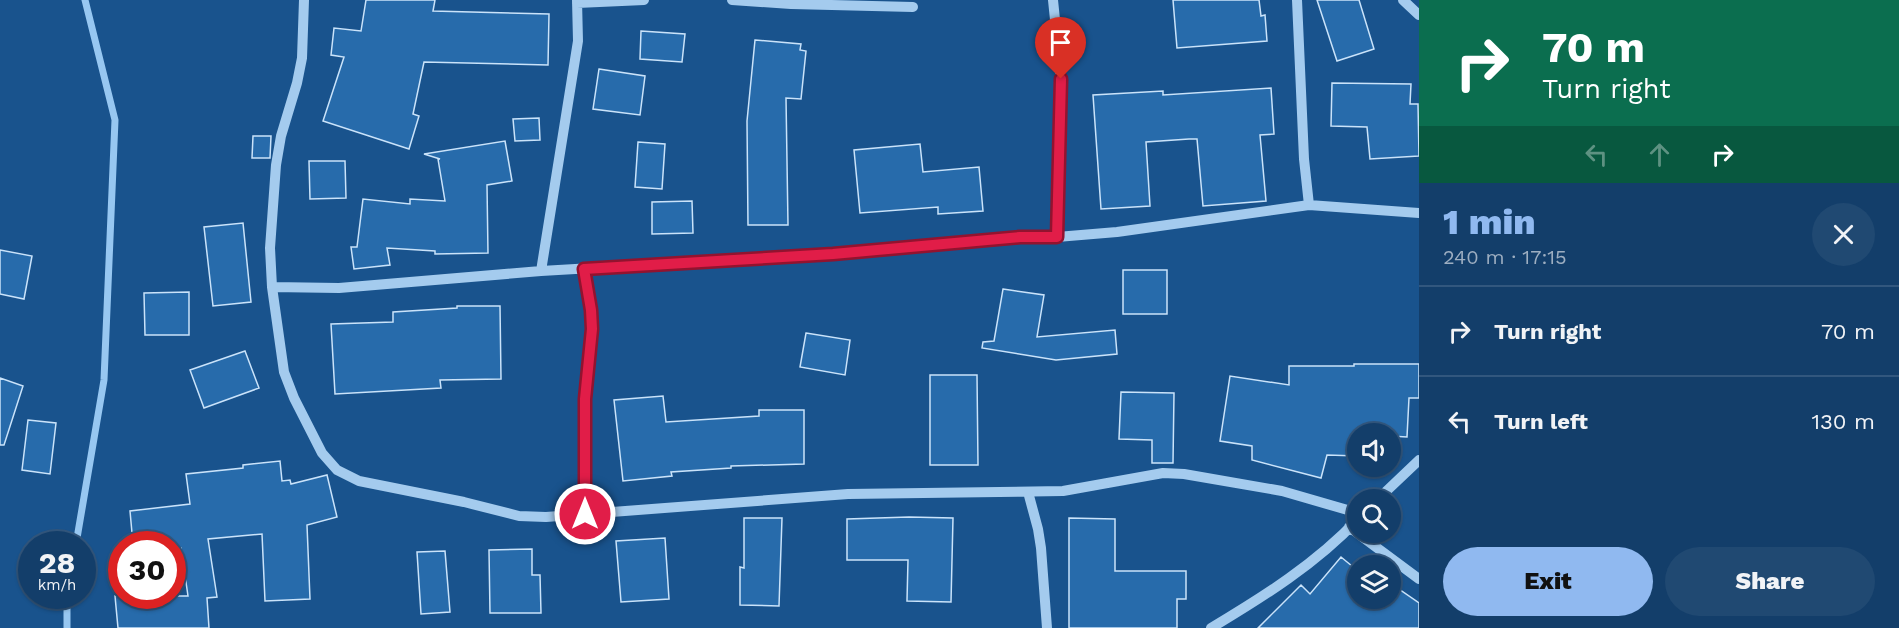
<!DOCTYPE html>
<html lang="en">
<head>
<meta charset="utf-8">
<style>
	:root { --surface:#133e6a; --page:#204972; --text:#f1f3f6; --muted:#9daec1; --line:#32577e; --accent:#90b9f0 }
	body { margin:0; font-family:"Work Sans",sans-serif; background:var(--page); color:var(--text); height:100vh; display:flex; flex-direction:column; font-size:22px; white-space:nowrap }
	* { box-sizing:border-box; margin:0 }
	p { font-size:20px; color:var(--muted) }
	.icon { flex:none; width:33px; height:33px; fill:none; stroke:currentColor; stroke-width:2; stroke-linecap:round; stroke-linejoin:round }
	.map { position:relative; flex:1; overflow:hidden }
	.sheet { display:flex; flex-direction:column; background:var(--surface); width:480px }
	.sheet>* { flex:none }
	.top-card { background:#0b6e4f; color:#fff; overflow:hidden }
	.tools { position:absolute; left:1347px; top:423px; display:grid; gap:12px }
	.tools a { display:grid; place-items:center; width:54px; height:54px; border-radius:50%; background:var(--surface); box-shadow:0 2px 4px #0004,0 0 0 2px var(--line); font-size:30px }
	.speed { position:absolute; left:18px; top:531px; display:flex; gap:12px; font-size:30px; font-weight:700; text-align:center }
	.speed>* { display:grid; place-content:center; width:78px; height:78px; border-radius:50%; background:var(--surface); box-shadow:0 2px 4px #0004,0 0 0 2px var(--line); line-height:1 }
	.speed small { font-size:15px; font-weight:400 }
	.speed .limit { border:9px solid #d22; background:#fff; color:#111 }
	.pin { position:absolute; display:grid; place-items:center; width:51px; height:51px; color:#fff; margin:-62px -26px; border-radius:50% 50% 50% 0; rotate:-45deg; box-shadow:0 0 6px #0007 }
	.pin .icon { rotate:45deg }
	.me { position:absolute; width:66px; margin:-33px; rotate:0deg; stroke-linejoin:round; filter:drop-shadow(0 0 4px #0008) }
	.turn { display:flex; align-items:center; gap:21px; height:126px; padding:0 24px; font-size:27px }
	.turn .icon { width:78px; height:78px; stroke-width:2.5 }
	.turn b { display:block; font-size:42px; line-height:51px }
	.lanes { display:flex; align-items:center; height:57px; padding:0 24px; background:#0003; justify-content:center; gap:30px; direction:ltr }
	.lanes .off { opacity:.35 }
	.round { display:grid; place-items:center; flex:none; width:63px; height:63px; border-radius:32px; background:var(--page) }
	.summary { display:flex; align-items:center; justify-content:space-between; height:102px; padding:0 24px }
	h1 { font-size:36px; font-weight:800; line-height:45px; color:var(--accent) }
	.action { display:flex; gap:12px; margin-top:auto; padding:12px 24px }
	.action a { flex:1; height:69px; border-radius:36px; background:var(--accent); color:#111; font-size:24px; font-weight:800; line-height:69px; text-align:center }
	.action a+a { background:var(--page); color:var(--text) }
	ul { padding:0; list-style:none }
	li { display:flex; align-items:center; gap:18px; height:90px; padding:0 24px; border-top:2px solid var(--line) }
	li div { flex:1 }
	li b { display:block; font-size:22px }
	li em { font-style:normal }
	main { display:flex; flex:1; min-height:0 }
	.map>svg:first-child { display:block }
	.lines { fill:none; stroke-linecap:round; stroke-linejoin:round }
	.stream { stroke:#97c7f1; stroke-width:7 }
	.building { fill:#276bab; stroke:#cae3fa; stroke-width:1.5 }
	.minor { stroke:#a4cbee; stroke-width:10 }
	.route-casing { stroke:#92132f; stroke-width:15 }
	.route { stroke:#e11d48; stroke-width:10 }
</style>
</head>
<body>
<main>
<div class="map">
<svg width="1419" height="628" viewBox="0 0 1419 628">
	<rect width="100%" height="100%" fill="#19538d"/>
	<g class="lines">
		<path class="stream" d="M76,544L104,380L115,120L85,0
			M67,628V596"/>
	</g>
	<path class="building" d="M366,0H435L433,11L549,14L548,65L424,62L413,114L419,116L409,149L323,121L344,57L331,55L334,28L361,31Z
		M1173,0H1259L1261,16L1265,15L1267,41L1177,48Z
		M1317,0H1359L1374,49L1337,61Z
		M641,31L685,34L682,62L640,59Z
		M755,40L801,44L800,50L806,51L801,99L786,98L788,225H748L747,121Z
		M599,69L645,76L640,115L593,109Z
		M1332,83L1411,84L1410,104H1418L1419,156L1370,159L1367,127L1331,126Z
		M1271,88L1274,134L1260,135L1266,201L1203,206L1197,139H1189L1146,142L1150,206L1101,209L1093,95L1163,91V95Z
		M539,118L540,140L515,141L513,119Z
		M253,136H271L270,158H252Z
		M505,141L512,181L487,185L488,253L435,254V251L387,248L390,265L354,269L351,247H357L363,199L410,204V199L445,201L438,159H440L424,154Z
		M638,142L665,144L662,189L635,187Z
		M920,144L923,172L979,167L983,211L938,214V207L860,213L854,150Z
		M309,161H345L346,198L310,199Z
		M692,201L693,233L652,234V202Z
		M243,223L251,302L213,306L204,227Z
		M0,250L32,256L24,299L0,294Z
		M1123,270H1167V314H1123Z
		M1003,289L1044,295L1037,337L1115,330L1117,354L1056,360L982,348L983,342L994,341Z
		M189,292V335H145L144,293Z
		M457,306H500L501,379L440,380L441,388L335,394L331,324L393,322V312L457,308Z
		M806,333L850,340L845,375L800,367Z
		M245,351L259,388L204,408L190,370Z
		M1354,364H1419V398H1409L1407,437L1390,436V434H1358V456L1327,455L1321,478L1252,460V446L1220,441L1230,376L1289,385V366H1354Z
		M930,375H977L978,465H930Z
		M0,378L23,386L4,445H0Z
		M1121,392L1174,393L1173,463H1152V440L1119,439Z
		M663,396L666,422L759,416V410H804V464L731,466V468L671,472L672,476L623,481L614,400Z
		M28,420L56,423L50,474L22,470Z
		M280,461L282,481L290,480L291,484L327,475L337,517L307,525L310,599L265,601L262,534L208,539L217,597L207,598L209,628H118L115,596H188L181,548L172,549V544H133L130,511L190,504L186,474L243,468V465Z
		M909,517L953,518L951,602L907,601L908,560H847V519Z
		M744,518H782L779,606L740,605V567L744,568Z
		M1069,518L1115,519V571H1186V599H1177V628H1069Z
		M665,538L669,599L621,602L616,541Z
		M532,549V575H540L541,613H490L489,550Z
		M445,551L450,612L421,614L417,552Z
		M1341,557L1358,571V598L1390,599V583L1419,603V628H1258L1301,585L1310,594Z"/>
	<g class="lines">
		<path class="minor" d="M304,0L302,58L297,83L281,136L276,165L270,248L272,287L284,372L294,398L322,453L337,470L359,481L464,502L519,516L546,517L848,494L1063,491L1163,473L1184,474L1282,491L1358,513
			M732,0L791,4L913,7
			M1053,0L1061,79L1057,237
			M1297,0L1304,159L1309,205L1419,213
			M1403,0L1419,15
			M577,3L644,0
			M584,269L591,310L592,329L585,399L586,514
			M541,271L578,41L577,0
			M272,287L339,288L541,271L833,254L1020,237H1057L1117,232L1309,205
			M1028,492L1038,529L1041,548L1047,628
			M1377,500L1419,460
			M1349,527L1419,579
			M1211,628C1263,597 1317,563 1358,519"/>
	</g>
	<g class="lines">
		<defs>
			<path id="route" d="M585,514V399L592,329L591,310L584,269L833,254L1020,237H1057L1061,79"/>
		</defs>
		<use href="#route" class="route-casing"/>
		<use href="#route" class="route"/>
	</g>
</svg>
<div class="tools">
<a><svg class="icon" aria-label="sound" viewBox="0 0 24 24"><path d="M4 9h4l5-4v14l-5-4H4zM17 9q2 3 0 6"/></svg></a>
<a><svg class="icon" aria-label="search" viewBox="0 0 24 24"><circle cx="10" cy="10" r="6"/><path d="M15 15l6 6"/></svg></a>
<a><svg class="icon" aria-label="layers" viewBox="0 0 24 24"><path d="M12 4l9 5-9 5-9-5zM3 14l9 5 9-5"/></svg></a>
</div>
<div class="speed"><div>28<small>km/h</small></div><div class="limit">30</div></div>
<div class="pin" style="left:1061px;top:79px;background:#d93025"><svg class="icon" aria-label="arrive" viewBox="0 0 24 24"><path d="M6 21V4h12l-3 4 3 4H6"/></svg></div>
<svg class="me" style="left:585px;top:514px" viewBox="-20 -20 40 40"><circle r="17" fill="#e11d48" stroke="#fff" stroke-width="3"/><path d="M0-11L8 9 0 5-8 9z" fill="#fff"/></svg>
</div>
<section class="sheet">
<div class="top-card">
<div class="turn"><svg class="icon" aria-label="right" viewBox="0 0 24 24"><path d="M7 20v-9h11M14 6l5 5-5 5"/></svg><div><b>70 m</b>Turn right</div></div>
<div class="lanes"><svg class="icon off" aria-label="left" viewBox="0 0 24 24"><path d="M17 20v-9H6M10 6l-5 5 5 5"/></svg><svg class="icon off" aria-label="ahead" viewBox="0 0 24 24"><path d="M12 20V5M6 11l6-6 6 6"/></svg><svg class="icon" aria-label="right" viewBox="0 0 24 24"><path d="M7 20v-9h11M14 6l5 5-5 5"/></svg></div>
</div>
<div class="summary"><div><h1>1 min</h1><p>240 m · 17:15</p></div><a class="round"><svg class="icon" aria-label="close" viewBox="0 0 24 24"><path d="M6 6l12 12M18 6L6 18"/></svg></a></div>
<ul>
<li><svg class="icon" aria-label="right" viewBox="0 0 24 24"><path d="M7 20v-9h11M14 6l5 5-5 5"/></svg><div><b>Turn right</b></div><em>70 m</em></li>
<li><svg class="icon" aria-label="left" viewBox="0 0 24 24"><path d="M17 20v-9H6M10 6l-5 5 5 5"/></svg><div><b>Turn left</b></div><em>130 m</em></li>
</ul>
<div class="action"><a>Exit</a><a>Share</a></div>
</section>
</main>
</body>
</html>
